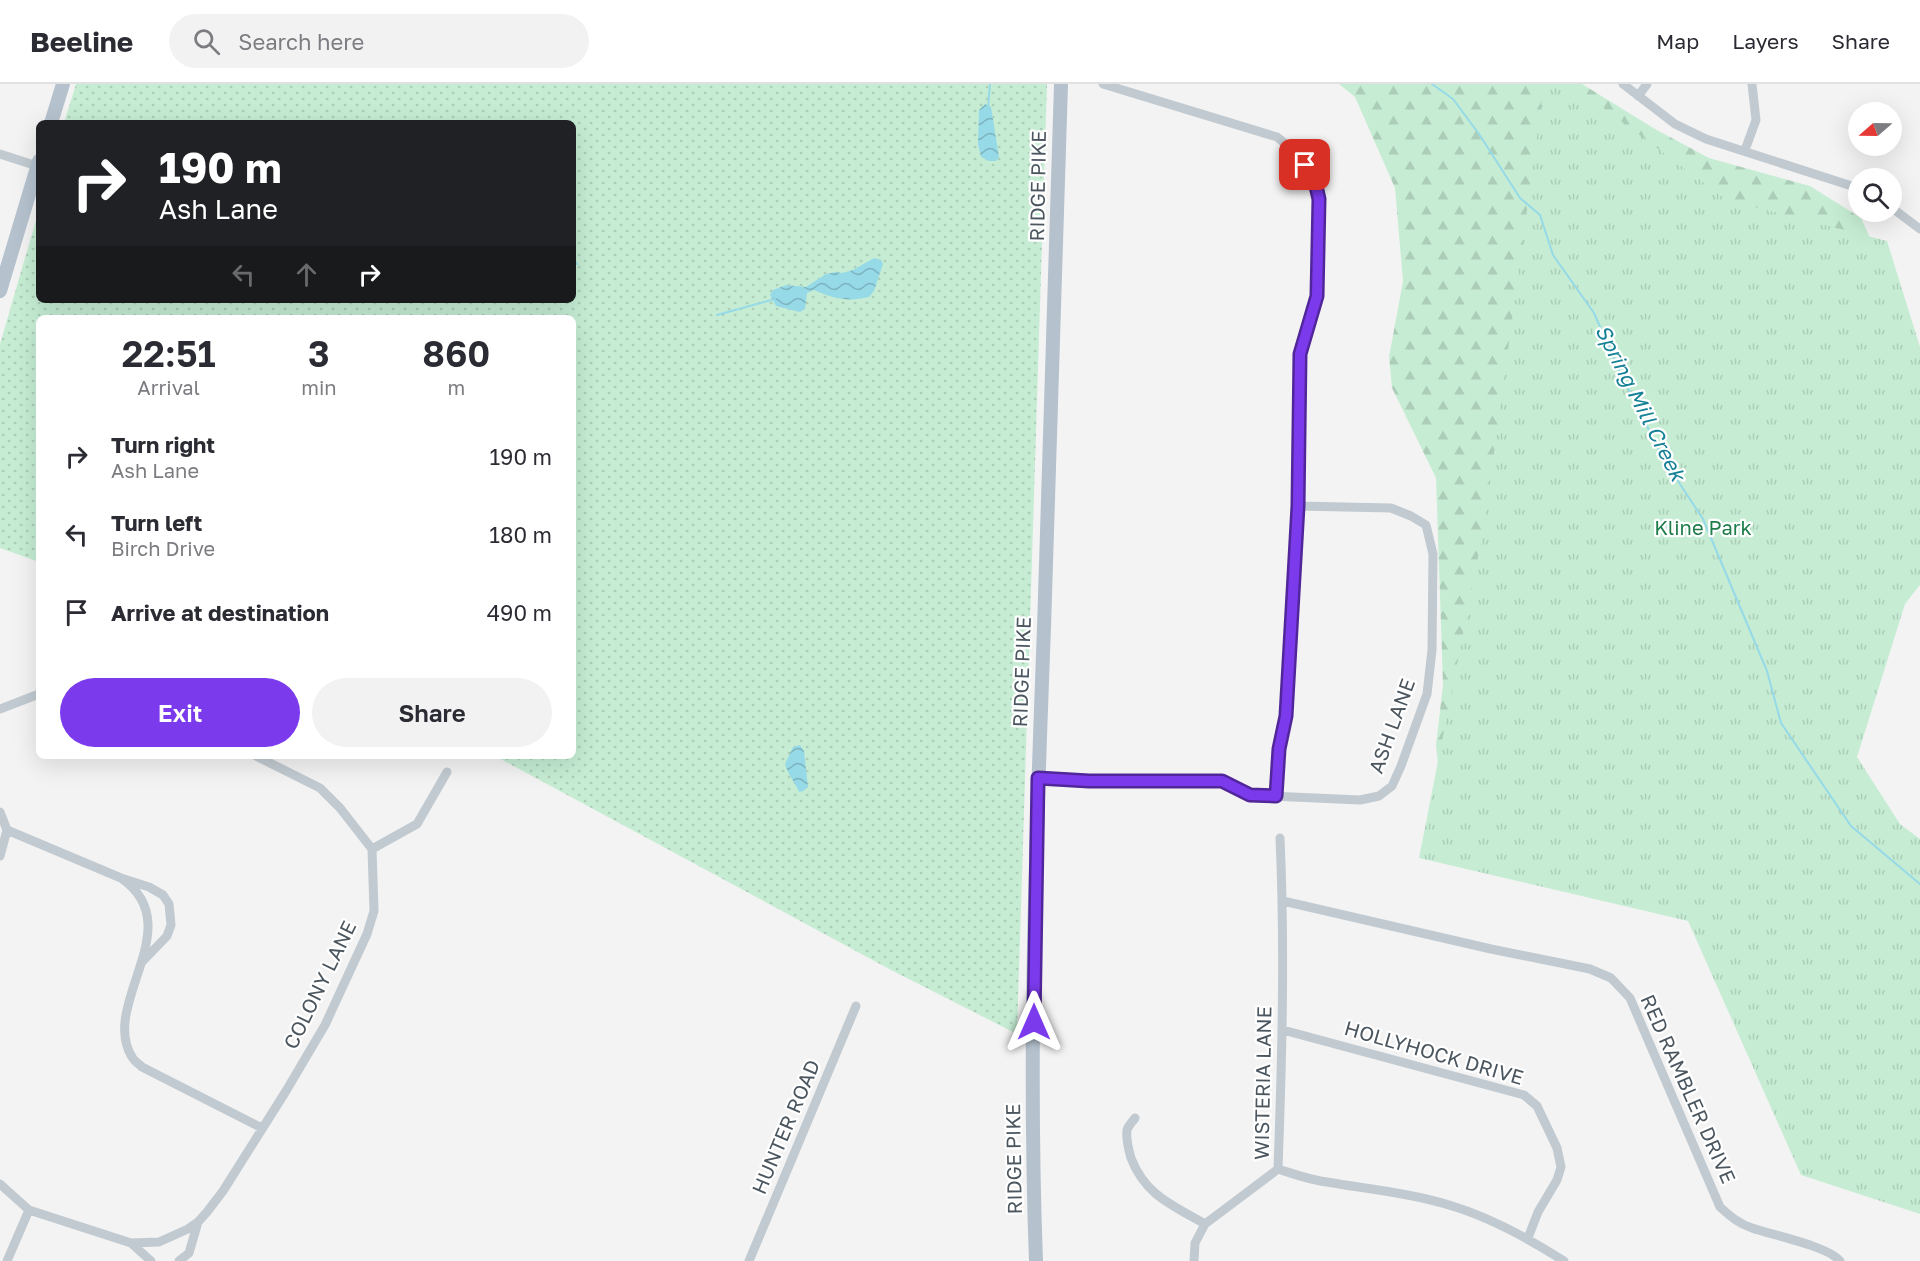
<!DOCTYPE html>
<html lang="en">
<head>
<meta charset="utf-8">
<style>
	:root { --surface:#fff; --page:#f2f2f3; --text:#2b2b33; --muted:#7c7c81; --line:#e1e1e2; --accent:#7c3aed }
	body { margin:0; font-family:"Golos Text",sans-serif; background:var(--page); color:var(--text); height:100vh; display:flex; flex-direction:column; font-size:22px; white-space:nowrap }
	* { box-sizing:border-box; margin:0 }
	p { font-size:20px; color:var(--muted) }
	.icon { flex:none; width:33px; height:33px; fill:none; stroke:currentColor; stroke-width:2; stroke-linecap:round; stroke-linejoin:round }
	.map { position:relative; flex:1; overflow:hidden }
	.panel { position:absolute; left:36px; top:231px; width:540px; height:444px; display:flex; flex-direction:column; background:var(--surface); border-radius:9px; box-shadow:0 6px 24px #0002 }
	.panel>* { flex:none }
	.hud { position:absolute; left:36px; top:36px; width:540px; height:183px; border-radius:9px; box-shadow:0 6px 24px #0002; background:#202124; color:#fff; overflow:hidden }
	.needle { width:39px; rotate:250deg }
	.controls { position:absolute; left:1848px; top:18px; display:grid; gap:12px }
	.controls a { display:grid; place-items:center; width:54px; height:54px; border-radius:50%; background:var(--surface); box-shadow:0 6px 24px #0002; font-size:30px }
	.pin { position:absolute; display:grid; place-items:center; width:51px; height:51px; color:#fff; margin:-26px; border-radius:12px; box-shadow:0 3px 9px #0006 }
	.me { position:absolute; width:66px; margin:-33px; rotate:0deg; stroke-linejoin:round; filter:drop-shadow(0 0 4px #0008) }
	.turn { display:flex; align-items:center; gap:21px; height:126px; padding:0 24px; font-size:27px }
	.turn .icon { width:78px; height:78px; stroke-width:2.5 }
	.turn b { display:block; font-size:42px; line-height:51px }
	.lanes { display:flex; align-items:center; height:57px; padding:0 24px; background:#0003; justify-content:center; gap:30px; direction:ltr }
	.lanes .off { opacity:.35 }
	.eta { display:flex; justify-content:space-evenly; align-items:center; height:102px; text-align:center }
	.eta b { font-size:36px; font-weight:600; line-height:42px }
	.button { display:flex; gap:12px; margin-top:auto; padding:12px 24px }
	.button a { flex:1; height:69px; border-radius:36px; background:var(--accent); color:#fff; font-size:24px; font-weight:600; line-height:69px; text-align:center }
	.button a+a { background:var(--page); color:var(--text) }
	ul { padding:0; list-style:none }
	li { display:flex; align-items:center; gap:18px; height:78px; padding:0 24px }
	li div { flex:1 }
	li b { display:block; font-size:22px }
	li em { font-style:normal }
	header { display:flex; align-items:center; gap:36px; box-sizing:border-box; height:84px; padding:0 30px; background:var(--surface); border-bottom:2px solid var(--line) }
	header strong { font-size:28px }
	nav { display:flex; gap:33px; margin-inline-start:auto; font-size:21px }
	.search { width:420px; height:54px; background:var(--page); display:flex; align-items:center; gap:15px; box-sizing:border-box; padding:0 21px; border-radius:33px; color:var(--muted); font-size:22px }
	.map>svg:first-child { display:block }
	.grass { fill:url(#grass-dots) }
	.forest { fill:url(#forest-firs) }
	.park { fill:url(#park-tufts) }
	.water { fill:url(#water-waves) }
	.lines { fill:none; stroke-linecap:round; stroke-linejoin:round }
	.stream { stroke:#96d9e7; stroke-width:2 }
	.minor { stroke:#c1cad0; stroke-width:9 }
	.primary { stroke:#b5c2ce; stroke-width:14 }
	.route-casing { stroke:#51269a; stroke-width:15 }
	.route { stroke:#7c3aed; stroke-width:10 }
	.labels { text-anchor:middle; stroke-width:4.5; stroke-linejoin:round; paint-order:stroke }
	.street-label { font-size:20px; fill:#4b565f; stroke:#fff }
	.park-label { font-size:20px; fill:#1f7d4b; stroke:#fff }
	.water-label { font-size:21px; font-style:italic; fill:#168197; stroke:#fff }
</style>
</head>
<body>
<header>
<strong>Beeline</strong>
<div class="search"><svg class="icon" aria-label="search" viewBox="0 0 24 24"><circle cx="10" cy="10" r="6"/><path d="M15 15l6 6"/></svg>Search here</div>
<nav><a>Map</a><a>Layers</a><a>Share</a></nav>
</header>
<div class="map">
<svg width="1920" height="1177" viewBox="0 0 1920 1177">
	<defs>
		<pattern id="grass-dots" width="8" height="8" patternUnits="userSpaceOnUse" patternTransform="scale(1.5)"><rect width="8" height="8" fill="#c6edd4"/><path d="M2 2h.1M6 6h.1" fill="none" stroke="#accdb8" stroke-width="1.8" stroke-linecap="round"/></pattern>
		<pattern id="forest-firs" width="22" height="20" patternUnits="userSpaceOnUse" patternTransform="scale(1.5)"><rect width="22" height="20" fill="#c6edd4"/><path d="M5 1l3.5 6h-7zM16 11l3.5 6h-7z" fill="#accdb8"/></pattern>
		<pattern id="park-tufts" width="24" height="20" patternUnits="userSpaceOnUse" patternTransform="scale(1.5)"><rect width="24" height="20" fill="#c6edd4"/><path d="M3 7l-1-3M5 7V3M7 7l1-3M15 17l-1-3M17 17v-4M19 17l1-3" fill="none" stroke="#accdb8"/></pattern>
		<pattern id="water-waves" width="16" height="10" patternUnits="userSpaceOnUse" patternTransform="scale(1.5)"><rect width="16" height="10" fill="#96d9e7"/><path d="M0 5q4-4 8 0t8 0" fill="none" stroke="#7cb3be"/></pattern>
	</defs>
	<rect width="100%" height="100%" fill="#f4f3f3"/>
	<path class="grass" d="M76,0H1047L1017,950L891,886L495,672H573V234H39V478L0,464V260L39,126V216H573V39H64Z"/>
	<path class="forest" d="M1339,0H1582L1655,45L1709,74L1810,102L1861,134L1888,193L1694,830L1441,709L1436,661L1443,601L1436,394L1392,304L1389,273L1403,197L1395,104L1355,13Z"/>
	<path class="park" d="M1544,0H1571L1727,116L1887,157L1920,263V501L1905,520L1857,673L1900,740L1920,755V1130L1801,1091L1688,837L1419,774L1484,443Z"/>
	<path class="water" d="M985,20L991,23L999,73L996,77H989L981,73L978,60L979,26Z
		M874,174L881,176L883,180L874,207L869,213C847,218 835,215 814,206L807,209L805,225L800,228L776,222L770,211L773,206L786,201L806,203L826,190L836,188L842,189L853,186Z
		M800,661L804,667L808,703L803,707L799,708C795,698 788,691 785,680L793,663Z"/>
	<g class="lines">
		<path class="stream" d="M1432,0L1453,15L1479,50L1520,114L1540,131L1553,171L1594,229L1621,290L1664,376L1703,435L1767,587L1781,639L1851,742L1920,800
			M988,24L990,0
			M573,175L577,180
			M717,231L775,215"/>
		<path class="minor" d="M1103,0L1277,53L1292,65L1305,81L1315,98L1319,115L1317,212L1300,270L1298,422L1286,632L1279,665L1276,712
			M1623,0L1675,40L1706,55L1858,104
			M1638,12L1647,0
			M1745,66L1756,36L1752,0
			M0,70L37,82
			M1892,124L1920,145
			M0,625L39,610
			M1038,694L1089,697H1222L1250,711L1360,716L1379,712L1392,702L1401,682L1427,610L1432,566L1433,470L1426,441L1411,432L1391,424L1298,422
			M0,728L7,746L121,794L149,803L163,811L169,820L171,841L167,852L142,878
			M372,765L417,740L447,688
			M0,772L7,746
			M121,794C191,842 99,920 132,973C134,977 139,980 142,983L262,1044
			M1283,817L1491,865L1590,885L1611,894L1630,914L1720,1123C1730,1132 1739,1140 1752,1144C1772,1151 1828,1162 1840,1177
			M1283,946L1524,1011L1537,1022L1557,1064L1561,1083L1557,1096L1538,1128L1528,1154
			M1135,1034C1133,1037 1128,1042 1127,1046C1126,1053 1129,1067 1131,1074C1145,1111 1172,1121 1205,1140
			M1278,1085C1282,975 1285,865 1280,754
			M1278,1085C1294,1090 1310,1096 1327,1098C1367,1105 1410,1109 1449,1121C1490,1133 1528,1154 1564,1177
			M0,1100L29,1126L131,1159L159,1158L188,1145L198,1138L207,1128L223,1107L286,1007L325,941L367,850L374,827L372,765L340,724L320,704L256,672
			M131,1159L151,1177
			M7,1177L29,1126
			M179,1177L189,1169L198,1138
			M749,1177L856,922
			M1194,1177L1195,1159L1205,1140L1278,1085"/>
		<path class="primary" d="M51,39L63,0
			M0,207L39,77
			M1036,1177C1028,966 1036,755 1044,544C1050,363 1055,181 1061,0"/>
	</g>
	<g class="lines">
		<defs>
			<path id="route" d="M1034,938L1038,694L1089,697H1222L1250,711L1276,712L1279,665L1286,632L1298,422L1300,270L1317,212L1319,115L1315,98L1305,81"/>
		</defs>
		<use href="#route" class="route-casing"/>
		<use href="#route" class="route"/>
	</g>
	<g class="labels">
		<g class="street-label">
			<text transform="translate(1038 102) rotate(-89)" y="7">RIDGE PIKE</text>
			<text transform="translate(1022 588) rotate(-88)" y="7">RIDGE PIKE</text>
			<text transform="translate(1392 642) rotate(-70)" y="7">ASH LANE</text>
			<text transform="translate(320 901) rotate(-64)" y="7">COLONY LANE</text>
			<text transform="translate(1434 969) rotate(16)" y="7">HOLLYHOCK DRIVE</text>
			<text transform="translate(1263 999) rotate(-89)" y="7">WISTERIA LANE</text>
			<text transform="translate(1688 1005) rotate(66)" y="7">RED RAMBLER DRIVE</text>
			<text transform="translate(786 1043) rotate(-67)" y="7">HUNTER ROAD</text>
			<text transform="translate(1014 1075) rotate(-91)" y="7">RIDGE PIKE</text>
		</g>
		<g class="park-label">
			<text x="1703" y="451">Kline Park</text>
		</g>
		<g class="water-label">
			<text transform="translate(1640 319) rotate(63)" y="7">Spring Mill Creek</text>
		</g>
	</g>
</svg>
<div class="controls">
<a><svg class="needle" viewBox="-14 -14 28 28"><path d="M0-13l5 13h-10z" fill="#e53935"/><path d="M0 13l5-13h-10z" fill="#7c7c81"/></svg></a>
<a><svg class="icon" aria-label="search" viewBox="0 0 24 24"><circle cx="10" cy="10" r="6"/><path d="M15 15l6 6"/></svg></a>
</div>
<div class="pin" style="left:1305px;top:81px;background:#d93025"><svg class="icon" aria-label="arrive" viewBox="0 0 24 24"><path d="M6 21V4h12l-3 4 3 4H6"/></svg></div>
<svg class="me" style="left:1034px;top:938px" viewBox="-20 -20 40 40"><path d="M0-17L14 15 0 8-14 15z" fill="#7c3aed" stroke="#fff" stroke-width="4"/></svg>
<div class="hud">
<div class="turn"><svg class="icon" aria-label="right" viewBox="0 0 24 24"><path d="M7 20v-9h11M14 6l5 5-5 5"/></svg><div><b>190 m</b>Ash Lane</div></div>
<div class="lanes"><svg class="icon off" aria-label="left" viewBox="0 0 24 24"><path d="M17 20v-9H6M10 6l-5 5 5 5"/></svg><svg class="icon off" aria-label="ahead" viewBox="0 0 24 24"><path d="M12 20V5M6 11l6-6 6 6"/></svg><svg class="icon" aria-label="right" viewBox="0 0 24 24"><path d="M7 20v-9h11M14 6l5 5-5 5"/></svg></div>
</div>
<section class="panel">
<div class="eta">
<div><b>22:51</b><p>Arrival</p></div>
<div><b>3</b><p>min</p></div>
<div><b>860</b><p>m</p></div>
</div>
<ul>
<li><svg class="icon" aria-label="right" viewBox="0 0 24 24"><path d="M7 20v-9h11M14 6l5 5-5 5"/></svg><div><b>Turn right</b><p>Ash Lane</p></div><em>190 m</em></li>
<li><svg class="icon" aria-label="left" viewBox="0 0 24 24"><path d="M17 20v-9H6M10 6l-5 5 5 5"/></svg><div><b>Turn left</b><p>Birch Drive</p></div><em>180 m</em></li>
<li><svg class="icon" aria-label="arrive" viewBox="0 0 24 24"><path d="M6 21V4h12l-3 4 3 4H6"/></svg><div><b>Arrive at destination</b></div><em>490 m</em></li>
</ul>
<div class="button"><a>Exit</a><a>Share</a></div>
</section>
</div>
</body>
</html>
